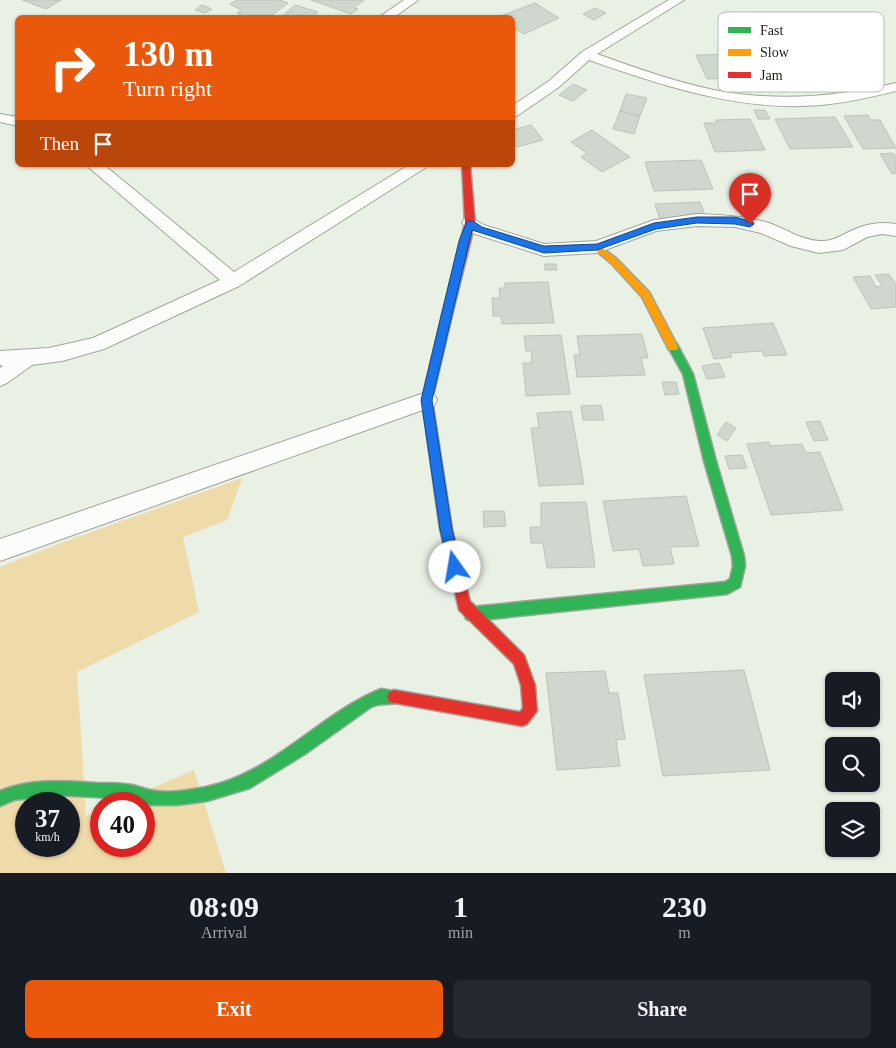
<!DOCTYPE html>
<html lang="en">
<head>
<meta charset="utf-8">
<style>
	:root { --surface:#171b24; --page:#242831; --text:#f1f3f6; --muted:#9ea1a6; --accent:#ea580c }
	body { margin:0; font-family:Georgia,serif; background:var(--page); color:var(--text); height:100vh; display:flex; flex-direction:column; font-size:19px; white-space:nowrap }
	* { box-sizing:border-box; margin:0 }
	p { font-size:16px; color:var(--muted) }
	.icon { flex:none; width:28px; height:28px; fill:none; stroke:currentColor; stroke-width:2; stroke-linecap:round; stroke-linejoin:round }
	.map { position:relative; height:873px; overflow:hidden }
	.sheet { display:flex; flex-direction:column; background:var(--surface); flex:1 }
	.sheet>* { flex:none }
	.hud { position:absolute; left:15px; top:15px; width:500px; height:152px; border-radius:8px; box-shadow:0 1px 4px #0004; background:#ea580c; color:#fff; overflow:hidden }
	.fabs { position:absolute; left:825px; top:672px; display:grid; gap:10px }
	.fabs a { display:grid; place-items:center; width:55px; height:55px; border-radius:8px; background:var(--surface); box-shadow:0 1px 4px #0004; font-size:25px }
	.speed { position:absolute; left:15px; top:792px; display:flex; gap:10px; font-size:25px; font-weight:700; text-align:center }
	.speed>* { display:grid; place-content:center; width:65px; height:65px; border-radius:50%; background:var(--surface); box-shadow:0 1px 4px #0004; line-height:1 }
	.speed small { font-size:12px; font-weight:400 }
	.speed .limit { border:8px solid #d22; background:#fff; color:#111 }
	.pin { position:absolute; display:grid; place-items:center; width:42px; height:42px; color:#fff; margin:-51px -21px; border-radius:50% 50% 50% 0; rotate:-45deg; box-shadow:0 0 5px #0007 }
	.pin .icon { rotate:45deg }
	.me { position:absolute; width:55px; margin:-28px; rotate:347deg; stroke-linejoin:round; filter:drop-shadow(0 0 4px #0008) }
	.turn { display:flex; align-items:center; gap:18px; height:105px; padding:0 25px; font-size:22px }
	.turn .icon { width:65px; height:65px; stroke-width:2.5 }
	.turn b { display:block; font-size:35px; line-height:42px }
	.then { display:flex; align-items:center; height:48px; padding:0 25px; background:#0003; gap:10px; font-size:19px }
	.eta { display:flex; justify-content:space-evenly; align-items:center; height:85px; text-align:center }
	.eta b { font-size:30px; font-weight:700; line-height:35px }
	.cta { display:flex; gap:10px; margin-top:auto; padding:10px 25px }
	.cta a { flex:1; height:58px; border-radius:8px; background:var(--accent); color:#fff; font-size:20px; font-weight:700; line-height:58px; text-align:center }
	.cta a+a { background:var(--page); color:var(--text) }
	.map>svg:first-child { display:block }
	.green { fill:#efdba9; fill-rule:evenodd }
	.building { fill:#cfd7cf; stroke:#bbc3bb }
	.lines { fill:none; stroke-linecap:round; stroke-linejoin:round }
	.street-casing { stroke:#a0a59c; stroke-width:2 }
	.fast-casing { stroke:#a0a59c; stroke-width:3 }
	.slow-casing { stroke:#a0a59c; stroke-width:3 }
	.jam-casing { stroke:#a0a59c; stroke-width:3 }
	.street { fill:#fcfdfb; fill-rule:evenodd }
	.fast { fill:#30b455; fill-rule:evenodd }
	.slow { fill:#ff9f0a; fill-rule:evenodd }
	.jam { fill:#e5322d; fill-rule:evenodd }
	.route { fill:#1a73e8; stroke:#114b97 }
	.key { fill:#fff; stroke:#babbb8; stroke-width:1 }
	.key-label { font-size:14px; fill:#181d14 }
</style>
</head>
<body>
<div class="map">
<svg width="896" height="873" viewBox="0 0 896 873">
	<rect width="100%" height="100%" fill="#e9f0e4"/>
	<path class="green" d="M242,478L227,520L183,537L199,612L77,672L86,816L101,810V846H144V804H115L194,770L226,873H0V567L61,543ZM26,804H69V846H26Z"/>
	<path class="building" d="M22,0H61L46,9Z
		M237,0H279L288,3L268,18H242L244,16L237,13L241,10L230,4Z
		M311,0H364L354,8L358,9L351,14Z
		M535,3L559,18L524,34L512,27V18L498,17Z
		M202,5L212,9L205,13L195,10Z
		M295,5L318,12L314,16L319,18H280Z
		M595,8L606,13L594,20L583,14Z
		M740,54L752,77L707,79L696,55Z
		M573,84L587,90L573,101L559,95Z
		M626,94L647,98L640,116L620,111Z
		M754,110H765L770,119H758Z
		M620,111L640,116L634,134L613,129Z
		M868,115L871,120H880L896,148L863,149L844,116Z
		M835,117L853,147L790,149L775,119Z
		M750,119L765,150L715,152L704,123H717L716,120Z
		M531,125L543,140L517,147L512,141V130Z
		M592,130L630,157L602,172L581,157L587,153L571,142Z
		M892,153L896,156V173L892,174L880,154Z
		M701,160L713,189L654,191L645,162Z
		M700,202L706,218L660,220L655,204Z
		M545,264H556L557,270H545Z
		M889,274L896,284V307L871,309L853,277L870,276L876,287L882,286L875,275Z
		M548,282L554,323L502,324L501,316H493L492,298H500L499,288H505V283Z
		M773,323L787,355L764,356L762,351L730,353L732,357L714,359L703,328Z
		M642,334L648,358H641L645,375L577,377L574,355H580L577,336Z
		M561,335L570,394L526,396L523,363H532L531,351H526L524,336Z
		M719,363L725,377L707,379L702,366Z
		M662,382H676L679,394L665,395Z
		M601,405L604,420H583L581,406Z
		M571,411L584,484L539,486L531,428H539L537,413Z
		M820,421L828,440L814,441L806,422Z
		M726,422L736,428L727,441L717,435Z
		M769,442L770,446L802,444L806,453L820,452L843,510L771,515L747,444Z
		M742,455L747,468L729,469L725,456Z
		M686,496L699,546L670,547L674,564L643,566L639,549L613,551L603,501Z
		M586,502L595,567L547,568L543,543H531L530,527H541V503Z
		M483,511H504L506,526L484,527Z
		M744,670L770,770L663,776L644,675Z
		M605,671L609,693H618L625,739L616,740L620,766L557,770L546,673Z"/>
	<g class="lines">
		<defs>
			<path id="street" d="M404,0H418L393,18H378Z
				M669,0H684L597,54C636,68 675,82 714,90C775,102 837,97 896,83V91C871,97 846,103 821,105C741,112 663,86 589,60L559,87L517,116L512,117V106L549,81L582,52Z
				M0,114L18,117V126L0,122Z
				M86,165H104L234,272L409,165H428L425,168L239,286L104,349L62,361L32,365L7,383L0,386V368L3,366L0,365V351L49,348L93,338L220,280Z
				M697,214C722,215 745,216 769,223C786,229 801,240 819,241C835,242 844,233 858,228C871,223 883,222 896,224V236L882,234L867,237L843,250L819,253L791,246L761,233L735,227L697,226L656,231L597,253L544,256L472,233L462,223L464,219L470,217L484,225L544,244L596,241L654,220Z
				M427,392L434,394L437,400L434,406L0,561V539Z"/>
			<path id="fast" d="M673,343L677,344L693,374L716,461L744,556L745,566L740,587L727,594L471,621L466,619L464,614L466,609L471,607L725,582L730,579L733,566L732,556L704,461L683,374L668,347Z
				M381,689L399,692L401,697L399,702C390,706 382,702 371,707L305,754L250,788L207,801L177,805H151L131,799L56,795L14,800L0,806V791C30,778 65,781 97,783C108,783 121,783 132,785C138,786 144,789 150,790C167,794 189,790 206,787C274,773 319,714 381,689Z"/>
			<path id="slow" d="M597,244L617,259L649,292L678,347L677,350H669L642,297L611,263L594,249L592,247Z
				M447,311L452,315L432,400L452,529L462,571L460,575L456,577L452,575L450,571L440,529L422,400L442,315Z"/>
			<path id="jam" d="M462,165H470L475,223L452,315L447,319L442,315L465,223Z
				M456,565L460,567L462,571L470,601L524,655L535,685L537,711L527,724L522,726L389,702L387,697L389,692L394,690L520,712L523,708L521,685L514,664L459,610L450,571L452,567Z"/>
		</defs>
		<use href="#street" class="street-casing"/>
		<use href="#fast" class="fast-casing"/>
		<use href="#slow" class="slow-casing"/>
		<use href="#jam" class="jam-casing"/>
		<use href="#street" class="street"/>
		<use href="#fast" class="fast"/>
		<use href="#slow" class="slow"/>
		<use href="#jam" class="jam"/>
	</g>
	<path class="route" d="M697,217H735L753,222L754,224L750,227L735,224L697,223L656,229L597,250L544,253L472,230L432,400L452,529L461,567L459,571L455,573L450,571L440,529L421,400L459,241L467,221H473L482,227L544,246L597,244L654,223Z"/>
	<rect x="718" y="12" width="166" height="80" rx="8" class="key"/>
	<rect x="728" y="27" width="23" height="6" fill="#30b455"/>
	<rect x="728" y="49" width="23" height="7" fill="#ff9f0a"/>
	<rect x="728" y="72" width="23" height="6" fill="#e5322d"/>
	<g class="key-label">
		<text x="760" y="35">Fast</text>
		<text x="760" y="57">Slow</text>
		<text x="760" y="80">Jam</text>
	</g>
</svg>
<div class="fabs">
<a><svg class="icon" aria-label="sound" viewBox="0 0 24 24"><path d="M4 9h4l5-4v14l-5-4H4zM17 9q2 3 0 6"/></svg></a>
<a><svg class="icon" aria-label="search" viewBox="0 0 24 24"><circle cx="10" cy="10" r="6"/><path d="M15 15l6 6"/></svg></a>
<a><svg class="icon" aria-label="layers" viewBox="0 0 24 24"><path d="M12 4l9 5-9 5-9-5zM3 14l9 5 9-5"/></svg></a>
</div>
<div class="speed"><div>37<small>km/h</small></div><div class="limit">40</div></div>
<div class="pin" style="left:750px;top:224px;background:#d93025"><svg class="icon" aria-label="arrive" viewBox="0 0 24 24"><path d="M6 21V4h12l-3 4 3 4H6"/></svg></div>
<svg class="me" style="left:455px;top:567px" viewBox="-20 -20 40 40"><circle r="19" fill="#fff"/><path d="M0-13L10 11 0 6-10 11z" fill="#1a73e8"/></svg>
<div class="hud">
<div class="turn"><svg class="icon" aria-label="right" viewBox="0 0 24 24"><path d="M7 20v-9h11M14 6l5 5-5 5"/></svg><div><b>130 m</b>Turn right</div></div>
<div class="then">Then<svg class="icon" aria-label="arrive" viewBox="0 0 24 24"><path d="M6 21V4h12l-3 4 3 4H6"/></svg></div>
</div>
</div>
<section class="sheet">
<div class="eta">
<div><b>08:09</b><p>Arrival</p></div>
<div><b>1</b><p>min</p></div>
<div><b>230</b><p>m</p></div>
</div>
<div class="cta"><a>Exit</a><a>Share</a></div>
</section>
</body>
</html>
